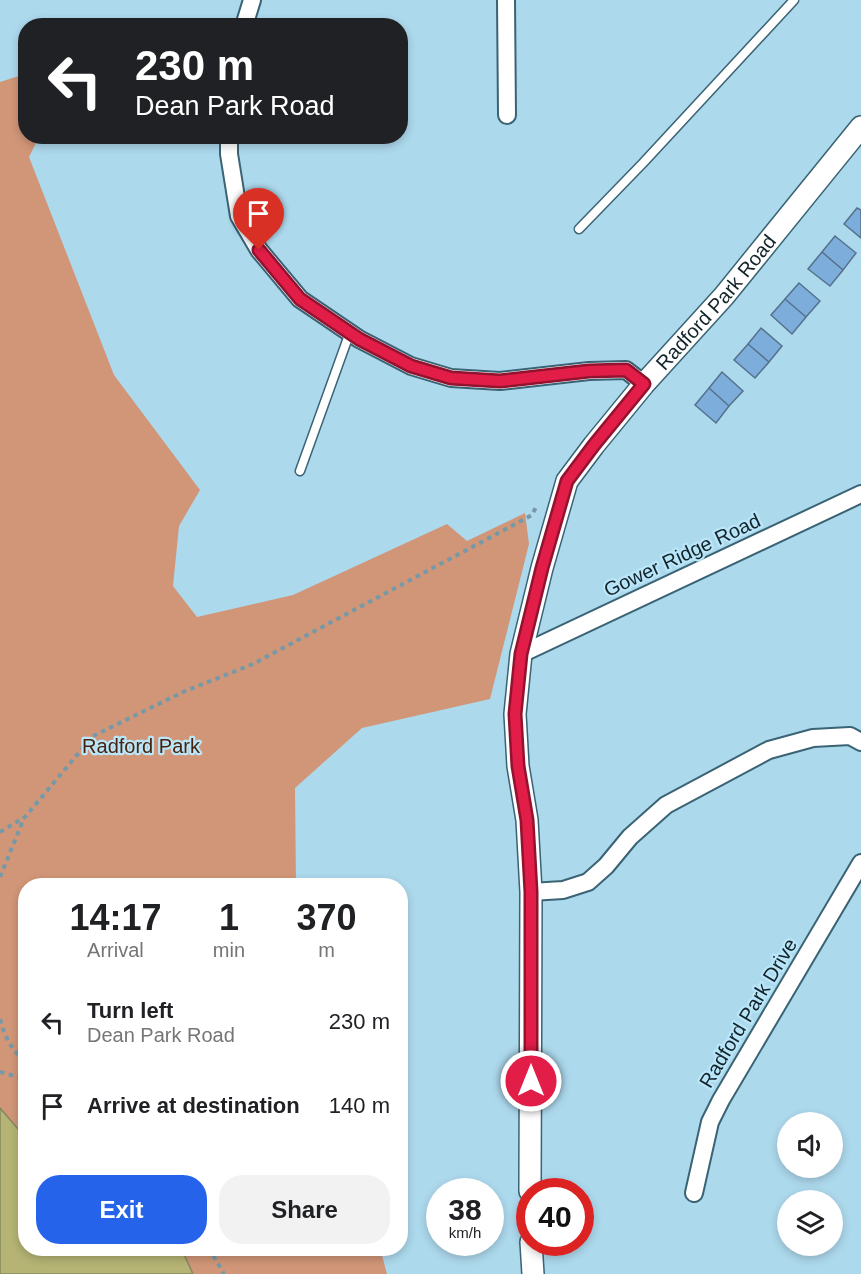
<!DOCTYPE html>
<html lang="en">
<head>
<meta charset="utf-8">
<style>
	:root { --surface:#fff; --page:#f2f2f2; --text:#202124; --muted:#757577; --accent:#2563eb }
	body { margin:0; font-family:Arial,sans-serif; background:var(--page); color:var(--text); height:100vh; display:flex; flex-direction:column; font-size:22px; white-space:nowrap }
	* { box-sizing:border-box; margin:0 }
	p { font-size:20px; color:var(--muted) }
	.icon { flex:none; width:33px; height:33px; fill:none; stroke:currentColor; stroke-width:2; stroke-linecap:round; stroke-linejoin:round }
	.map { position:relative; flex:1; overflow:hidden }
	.sheet { position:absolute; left:18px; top:878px; width:390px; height:378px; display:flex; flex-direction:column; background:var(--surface); border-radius:24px; box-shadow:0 3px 9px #0003 }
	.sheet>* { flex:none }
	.hud { position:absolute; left:18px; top:18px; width:390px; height:126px; border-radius:24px; box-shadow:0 3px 9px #0003; background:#202124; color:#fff; overflow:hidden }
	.buttons { position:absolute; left:777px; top:1112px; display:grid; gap:12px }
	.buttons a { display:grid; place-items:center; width:66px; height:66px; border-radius:50%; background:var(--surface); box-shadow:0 3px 9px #0003; font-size:30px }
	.speed { position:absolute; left:426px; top:1178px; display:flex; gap:12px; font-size:30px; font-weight:700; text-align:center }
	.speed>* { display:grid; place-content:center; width:78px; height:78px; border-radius:50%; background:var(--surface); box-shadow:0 3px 9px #0003; line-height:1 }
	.speed small { font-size:15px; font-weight:400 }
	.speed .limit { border:9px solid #d22; background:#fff; color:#111 }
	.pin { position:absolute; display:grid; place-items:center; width:51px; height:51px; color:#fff; margin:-62px -26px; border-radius:50% 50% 50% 0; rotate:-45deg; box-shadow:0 0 6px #0007 }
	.pin .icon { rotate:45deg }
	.me { position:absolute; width:66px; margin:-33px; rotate:0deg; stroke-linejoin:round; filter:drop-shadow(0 0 4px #0008) }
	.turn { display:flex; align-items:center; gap:21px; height:126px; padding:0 18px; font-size:27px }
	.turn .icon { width:78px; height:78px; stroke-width:2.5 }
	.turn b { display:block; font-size:42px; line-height:51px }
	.eta { display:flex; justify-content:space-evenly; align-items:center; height:102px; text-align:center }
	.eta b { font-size:36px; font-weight:800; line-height:42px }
	.primary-button { display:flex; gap:12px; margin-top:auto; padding:12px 18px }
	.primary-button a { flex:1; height:69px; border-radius:24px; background:var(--accent); color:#fff; font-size:24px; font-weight:800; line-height:69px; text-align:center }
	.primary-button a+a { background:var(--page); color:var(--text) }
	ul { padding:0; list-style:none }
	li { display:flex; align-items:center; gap:18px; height:84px; padding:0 18px }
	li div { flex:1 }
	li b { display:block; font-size:22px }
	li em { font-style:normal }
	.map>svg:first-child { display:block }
	.green { fill:#d19678 }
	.water { fill:#b5b475; stroke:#84895f; stroke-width:1.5 }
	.building { fill:#7dadda; stroke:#55718c; stroke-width:1.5 }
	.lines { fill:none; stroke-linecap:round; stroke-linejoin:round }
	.service-casing { stroke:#3a6374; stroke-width:11 }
	.minor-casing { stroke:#3a6374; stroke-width:20 }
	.tertiary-casing { stroke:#3a6374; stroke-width:24 }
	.path { stroke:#7699a8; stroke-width:4; stroke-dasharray:4.5 4.5; stroke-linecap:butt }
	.service { stroke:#fff; stroke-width:8 }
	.minor { stroke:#fff; stroke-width:16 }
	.tertiary { stroke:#fff; stroke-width:21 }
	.route-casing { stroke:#92132f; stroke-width:15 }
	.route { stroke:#e11d48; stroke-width:10 }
	.labels { text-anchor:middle; stroke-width:4.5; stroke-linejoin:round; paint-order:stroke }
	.street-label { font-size:20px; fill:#13242b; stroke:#bae6fa }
	.park-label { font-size:20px; fill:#4a230c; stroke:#bae6fa }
</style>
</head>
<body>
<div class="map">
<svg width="861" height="1274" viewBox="0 0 861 1274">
	<rect width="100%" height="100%" fill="#add9ed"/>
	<path class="green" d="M25,74L26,136L39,137L29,157L114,375L200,490L179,526L173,586L197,617L293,595L447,524L467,541L525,513L529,544L490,699L362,728L295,788L296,885H26L25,1137L0,1108V82Z
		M181,1248H380L387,1274H193Z"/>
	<path class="water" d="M0,1108L25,1137L26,1248H181L193,1274H0Z"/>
	<path class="building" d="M857,208L861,210V238L844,224Z
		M835,236L856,253L843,270L822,252Z
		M822,252L843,270L830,286L808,269Z
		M799,283L820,301L806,317L785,299Z
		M785,299L806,317L792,334L771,315Z
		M761,328L782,346L769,362L748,344Z
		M748,344L769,362L755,378L734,360Z
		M722,372L743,391L729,406L709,388Z
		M709,388L729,406L716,423L695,405Z"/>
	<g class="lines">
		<defs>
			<path id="service" d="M579,229L643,163L794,0
				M300,471L350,332"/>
			<path id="minor" d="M506,0L507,115
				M244,26L252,0
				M229,136V154L239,216L259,250L300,299L359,339L411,366L451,378L500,381L589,371L626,370L644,384
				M521,654L861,494
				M531,892L563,890L588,882L606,866L630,837L666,805L769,750L813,738L850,736L861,742
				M694,1193L710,1122L721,1100L861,863"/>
			<g id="tertiary">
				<path id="s1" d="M530,1191L531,892L527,820L518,766L515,714L521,654L542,568L567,481L594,445L644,384L724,296L861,127"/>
				<path d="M531,1242L533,1274"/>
			</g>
		</defs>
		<use href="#service" class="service-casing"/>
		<use href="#minor" class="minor-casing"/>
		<use href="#tertiary" class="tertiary-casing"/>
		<path class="path" d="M0,832L25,817L93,736L183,692L253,664L532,515L536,507
			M0,877L24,818
			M0,1019C5,1038 12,1050 26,1063
			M0,1072L26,1079
			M209,1248L224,1274"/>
		<use href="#service" class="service"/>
		<use href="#minor" class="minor"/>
		<use href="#tertiary" class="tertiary"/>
	</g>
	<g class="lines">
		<defs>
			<path id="route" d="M259,250L300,299L359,339L411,366L451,378L500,381L589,371L626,370L644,384L594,445L567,481L542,568L521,654L515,714L518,766L527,820L531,892V1081"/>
		</defs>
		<use href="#route" class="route-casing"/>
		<use href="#route" class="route"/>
	</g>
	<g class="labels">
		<g class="street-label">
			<text dy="7" stroke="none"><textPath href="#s1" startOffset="950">Radford Park Road</textPath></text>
			<text transform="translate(682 555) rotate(-25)" y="7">Gower Ridge Road</text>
			<text transform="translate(748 1013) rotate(-59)" y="7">Radford Park Drive</text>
		</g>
		<g class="park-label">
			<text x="141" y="753">Radford Park</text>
		</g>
	</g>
</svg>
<div class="buttons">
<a><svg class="icon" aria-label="sound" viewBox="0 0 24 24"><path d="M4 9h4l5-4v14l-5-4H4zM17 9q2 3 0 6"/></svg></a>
<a><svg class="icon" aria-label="layers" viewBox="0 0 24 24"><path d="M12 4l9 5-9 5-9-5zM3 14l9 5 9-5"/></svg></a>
</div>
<div class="speed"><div>38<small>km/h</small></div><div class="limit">40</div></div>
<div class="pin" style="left:259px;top:250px;background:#d93025"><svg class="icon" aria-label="arrive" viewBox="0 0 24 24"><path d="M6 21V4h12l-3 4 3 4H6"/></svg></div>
<svg class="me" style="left:531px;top:1081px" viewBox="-20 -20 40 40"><circle r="17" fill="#e11d48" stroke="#fff" stroke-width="3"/><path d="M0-11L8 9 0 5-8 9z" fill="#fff"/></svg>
<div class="hud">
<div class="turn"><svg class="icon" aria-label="left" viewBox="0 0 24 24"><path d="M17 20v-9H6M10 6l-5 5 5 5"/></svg><div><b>230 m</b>Dean Park Road</div></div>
</div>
<section class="sheet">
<div class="eta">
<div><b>14:17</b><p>Arrival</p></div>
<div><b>1</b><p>min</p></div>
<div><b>370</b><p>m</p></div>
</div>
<ul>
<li><svg class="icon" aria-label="left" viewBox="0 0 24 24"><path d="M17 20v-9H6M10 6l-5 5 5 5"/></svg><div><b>Turn left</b><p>Dean Park Road</p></div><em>230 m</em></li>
<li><svg class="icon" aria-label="arrive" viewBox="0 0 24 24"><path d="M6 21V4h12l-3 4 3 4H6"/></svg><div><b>Arrive at destination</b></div><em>140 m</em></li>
</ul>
<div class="primary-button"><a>Exit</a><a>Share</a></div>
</section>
</div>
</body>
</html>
